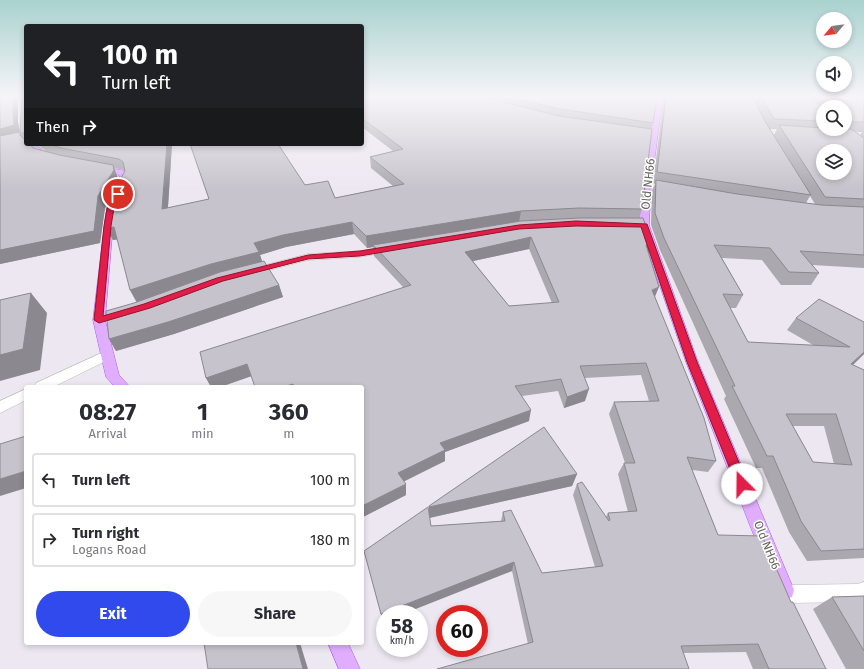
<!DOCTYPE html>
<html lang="en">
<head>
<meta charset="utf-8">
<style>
	:root { --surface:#fff; --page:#f7f7f7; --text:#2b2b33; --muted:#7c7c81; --line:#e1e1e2; --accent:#314aed }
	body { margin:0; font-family:"Fira Sans",sans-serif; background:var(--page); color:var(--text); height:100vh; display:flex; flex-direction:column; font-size:15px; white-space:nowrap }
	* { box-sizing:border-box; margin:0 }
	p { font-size:13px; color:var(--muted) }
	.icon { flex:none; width:22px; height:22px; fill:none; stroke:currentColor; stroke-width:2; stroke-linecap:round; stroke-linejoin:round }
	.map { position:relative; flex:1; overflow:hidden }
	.sheet { position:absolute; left:24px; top:385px; width:340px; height:260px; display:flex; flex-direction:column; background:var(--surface); border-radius:4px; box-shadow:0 2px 6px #0003 }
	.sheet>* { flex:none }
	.top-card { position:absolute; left:24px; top:24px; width:340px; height:122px; border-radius:4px; box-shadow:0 2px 6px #0003; background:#202124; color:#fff; overflow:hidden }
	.needle { width:26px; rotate:241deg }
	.controls { position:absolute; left:816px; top:12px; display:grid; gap:8px }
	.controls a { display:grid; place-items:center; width:36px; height:36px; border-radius:50%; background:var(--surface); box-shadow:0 2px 6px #0003; font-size:20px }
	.speed { position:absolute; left:376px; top:605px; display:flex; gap:8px; font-size:20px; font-weight:700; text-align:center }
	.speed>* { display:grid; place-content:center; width:52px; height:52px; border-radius:50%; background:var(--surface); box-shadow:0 2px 6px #0003; line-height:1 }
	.speed small { font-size:10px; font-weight:400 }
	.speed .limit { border:6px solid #d22; background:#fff; color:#111 }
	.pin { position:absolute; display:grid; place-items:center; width:34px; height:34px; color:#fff; margin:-17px; border:2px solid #fff; border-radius:50%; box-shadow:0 1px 4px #0007 }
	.me { position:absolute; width:44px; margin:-22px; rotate:338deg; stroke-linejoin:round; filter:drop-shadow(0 0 3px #0008) }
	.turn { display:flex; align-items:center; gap:14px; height:84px; padding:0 12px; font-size:18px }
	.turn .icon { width:52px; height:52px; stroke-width:2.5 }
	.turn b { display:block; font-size:28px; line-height:34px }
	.then { display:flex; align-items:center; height:38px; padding:0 12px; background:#0003; gap:8px; font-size:15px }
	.eta { display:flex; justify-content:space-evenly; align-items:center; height:68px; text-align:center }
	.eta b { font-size:24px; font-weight:700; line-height:28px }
	.primary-button { display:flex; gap:8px; margin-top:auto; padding:8px 12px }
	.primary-button a { flex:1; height:46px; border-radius:24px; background:var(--accent); color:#fff; font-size:16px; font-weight:700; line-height:46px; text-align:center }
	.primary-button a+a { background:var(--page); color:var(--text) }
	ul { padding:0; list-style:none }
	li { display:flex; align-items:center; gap:12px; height:54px; margin:0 8px 6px; padding:0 4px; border:2px solid var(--line); border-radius:4px }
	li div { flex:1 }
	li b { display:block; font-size:15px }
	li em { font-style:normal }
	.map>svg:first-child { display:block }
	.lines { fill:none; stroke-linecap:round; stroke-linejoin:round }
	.minor-casing { stroke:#b9bcb4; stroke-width:1 }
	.primary-casing { stroke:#aa5df5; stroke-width:1 }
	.minor { fill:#fff; fill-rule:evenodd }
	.primary { fill:#e1aeff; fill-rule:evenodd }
	.wall { fill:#aba8af; fill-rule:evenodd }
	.shaded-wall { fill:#8b888f }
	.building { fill:#c7c3cc; stroke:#8b888f; fill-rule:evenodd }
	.route { fill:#e11d48; stroke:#92132f }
	.labels { text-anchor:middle; stroke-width:3; stroke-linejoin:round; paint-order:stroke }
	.street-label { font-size:12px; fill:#65685e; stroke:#fff }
</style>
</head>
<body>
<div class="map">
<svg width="864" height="669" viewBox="0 0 864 669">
	<rect width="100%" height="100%" fill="#ede7f1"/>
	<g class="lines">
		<defs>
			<path id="minor" d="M389,246L394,249L392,251L360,257L308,260L254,274L249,271L250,269L308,254L360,251Z
				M108,350L112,352L114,355L112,358L53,387H34L36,383Z
				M26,389V400L0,413V401Z
				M864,582V600L858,602L787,603L780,601L778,594L780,587L787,585L858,584Z"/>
			<path id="primary" d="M657,96H663L651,186L649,225L698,362L794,590L792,597L785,599L778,597L686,362L639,225L643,186Z
				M27,144H35L46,153L54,157L50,159L40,157Z
				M98,166L126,171L129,181L123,191H120L116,189L121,181L119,175L98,170Z
				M110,210L114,213L105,320L119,375L130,387H115L106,377L93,320L106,213Z
				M328,643H348L360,669H339Z"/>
		</defs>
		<use href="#minor" class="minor-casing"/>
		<use href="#primary" class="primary-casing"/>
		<use href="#minor" class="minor"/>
		<use href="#primary" class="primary"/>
	</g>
	<path class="wall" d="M0,96H18V122L20,132L26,96V144L33,148L46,151L37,144H172L168,208L305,185L335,198L393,186L371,168L370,157L393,151L362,127V96H657L653,123L651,129L642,209L639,218L652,243L648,253L655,297L716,461L708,472L692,470L718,535L791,602L826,669H753L746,652L683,653L528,644L512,571L385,614V621L383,622L364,551L429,514V506L577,474L572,486L429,518L431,526L501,521L503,512L542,573L595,567L573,495L577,484L606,517L608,513L628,512L618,474L624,463H625L609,414L614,402L649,401L641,375L585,378V401L564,408L558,391L522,396L529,421L445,452V461L403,481L406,484V495L363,517L362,514V387L251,376L220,387H211L206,378L403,287L374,256L373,247L367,248L354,234L286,247L260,255L262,261L279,285L283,297L174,334L116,351L109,339L137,302L130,290L118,239L113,240L106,228L109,199L105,208L100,243L0,264ZM114,168L124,170L125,171L119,181ZM529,249L552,303L509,306L473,261Z
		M664,96H864V268L812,265L819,273L811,285H781L762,260L722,258L743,295L736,308H730L748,342L813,345L787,330L796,318L864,354L853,365L864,370V558L807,561L789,532L762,468H756L724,399L726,396L660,250L651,225L652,191L655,184L653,183ZM823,107H845V129H823ZM770,129H777L774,135ZM855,132H862L860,136ZM810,196L815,204L806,203ZM793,426H824L834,464L813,462Z
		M864,596V669H846L813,609L832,597Z"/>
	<path class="shaded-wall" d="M13,96H18V122L20,133L26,143L0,140V129L13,112Z
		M852,121L846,131L845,127L847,122Z
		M167,144H172L167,221L162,209Z
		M113,165L119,181L105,208L100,243L0,264V250L98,196Z
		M521,211L519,222L373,245V247L367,248L366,236Z
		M352,222L354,234L286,247L260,255L263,264L137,303L130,290L254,243L283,235Z
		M114,227L121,239L113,240L106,228Z
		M531,237L529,249L464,263L465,252Z
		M652,243L648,254L646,245Z
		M279,285L283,297L174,334L116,351L109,339Z
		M659,287L654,299L652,290Z
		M31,293L47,313L40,370L0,381V355Z
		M864,352V354L840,377L851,364Z
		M247,364L252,376L220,387H211L206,378Z
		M293,384L294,387H283Z
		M589,389L585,401L564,408L567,397Z
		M531,410L529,421L445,452V461L399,484L398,473L440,443Z
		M26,471V488L0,496V479Z
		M577,474L572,486L429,518V507Z
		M406,484V495L363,517L362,510V506Z
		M514,562L512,571L403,614H385V621L383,622L381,614Z
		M296,643H300L308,669H303Z"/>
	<path class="building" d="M0,96H13V112L14,125L0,129Z
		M22,96H26V133H20V135L26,141V144H30L33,148L59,155L113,165L114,170L98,196L94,231L0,250V136L20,132Z
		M362,96H478L559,116L652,129L642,209L579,208L521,211L366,236L352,222L283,235L254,243L259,252L211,264L130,290L114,227L106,228L110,197L125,171L123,162L119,159L61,148L49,144H167L162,209L209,199L190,144H278L305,185L328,181L335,198L404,184L370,157L403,149L362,118Z
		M504,96H657L653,123L560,109Z
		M666,96H752L766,123L811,195L657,172Z
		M761,96H807L823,108V121L774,119Z
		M819,96H864V122H855L852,121L847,122H845V107H829V104Z
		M779,125L823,128V129H851L864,138V199L825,197ZM823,151H845V173H823Z
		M656,180L737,194L821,205L864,207V255L800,251L819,273L789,272L770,248L714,245L743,295L723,294L748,342L850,347L796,318L819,299L864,322V352L851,364L864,370V549L821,551L801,521L773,456H767L732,386H735L664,238L655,213ZM786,414H836L852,465L813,462Z
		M579,218H643L652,243L646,245L659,287L652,290L704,418L716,461L687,457L718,535L762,536L791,602H793L826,669H769L758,644L681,646L689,669H437L533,642L514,562L381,614L364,551L428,507L431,526L505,521L503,512L511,510L542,573L603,566L577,484L582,482L609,521L610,520L608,513L637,511L624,463H635L614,402L659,401L646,363L580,366L589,389L567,397L561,379L515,386L531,410L440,443L445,450L398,473L406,484L362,506V387H294L293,384L283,387H255L247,364L206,378L200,352L411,285L373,245L521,221ZM531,237L559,302L509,306L465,252Z
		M264,261L279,285L168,322L109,339L106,311L134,303L220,272Z
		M31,293L23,349L0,355V300Z
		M544,427L577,474L429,507V506Z
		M26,436V471L0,479V444Z
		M864,596V651L832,597Z
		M204,643H296L303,669H208Z"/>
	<linearGradient id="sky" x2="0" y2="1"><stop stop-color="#a9d2cf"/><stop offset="0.51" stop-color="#f7f4f9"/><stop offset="1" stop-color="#f7f4f9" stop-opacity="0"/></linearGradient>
	<rect width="864" height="190" fill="url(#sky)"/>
	<path class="route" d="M115,193L121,194L114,208L111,226L103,316L144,304L217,278L308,255L360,251L519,225L576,221L647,224L697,362L748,484L746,487L742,489L738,487L736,484L687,362L641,227L576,226L519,229L360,256L308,259L223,281L150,308L99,323L94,320L104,226L107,208Z"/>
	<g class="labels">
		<g class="street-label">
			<text transform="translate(648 184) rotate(-84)" y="4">Old NH66</text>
			<text transform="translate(767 545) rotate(68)" y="4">Old NH66</text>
		</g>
	</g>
</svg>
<div class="controls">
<a><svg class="needle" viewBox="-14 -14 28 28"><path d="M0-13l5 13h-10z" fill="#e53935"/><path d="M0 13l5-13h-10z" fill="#7c7c81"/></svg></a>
<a><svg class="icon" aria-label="sound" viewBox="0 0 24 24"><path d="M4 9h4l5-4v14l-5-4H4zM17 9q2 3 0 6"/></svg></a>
<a><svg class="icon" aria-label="search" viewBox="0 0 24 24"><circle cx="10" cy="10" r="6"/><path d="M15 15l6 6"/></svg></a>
<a><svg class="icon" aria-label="layers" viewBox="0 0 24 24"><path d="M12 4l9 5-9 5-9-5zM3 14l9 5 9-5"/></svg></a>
</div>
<div class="speed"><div>58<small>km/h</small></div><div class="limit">60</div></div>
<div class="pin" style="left:118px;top:194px;background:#d93025"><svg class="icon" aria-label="arrive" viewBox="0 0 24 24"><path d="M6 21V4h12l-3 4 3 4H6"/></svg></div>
<svg class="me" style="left:742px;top:484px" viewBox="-20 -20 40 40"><circle r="19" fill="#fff"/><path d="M0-13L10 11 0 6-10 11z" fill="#e11d48"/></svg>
<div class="top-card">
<div class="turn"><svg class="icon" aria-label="left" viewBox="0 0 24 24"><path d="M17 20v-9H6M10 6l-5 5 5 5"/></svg><div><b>100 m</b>Turn left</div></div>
<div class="then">Then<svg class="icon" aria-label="right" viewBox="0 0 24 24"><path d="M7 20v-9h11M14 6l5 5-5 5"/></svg></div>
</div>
<section class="sheet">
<div class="eta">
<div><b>08:27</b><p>Arrival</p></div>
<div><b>1</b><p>min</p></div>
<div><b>360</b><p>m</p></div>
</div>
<ul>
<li><svg class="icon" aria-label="left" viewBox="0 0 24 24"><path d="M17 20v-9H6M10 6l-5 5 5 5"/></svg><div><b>Turn left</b></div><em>100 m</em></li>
<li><svg class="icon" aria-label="right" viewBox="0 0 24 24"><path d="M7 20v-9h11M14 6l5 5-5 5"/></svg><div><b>Turn right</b><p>Logans Road</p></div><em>180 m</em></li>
</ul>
<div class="primary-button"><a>Exit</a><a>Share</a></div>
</section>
</div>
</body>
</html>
